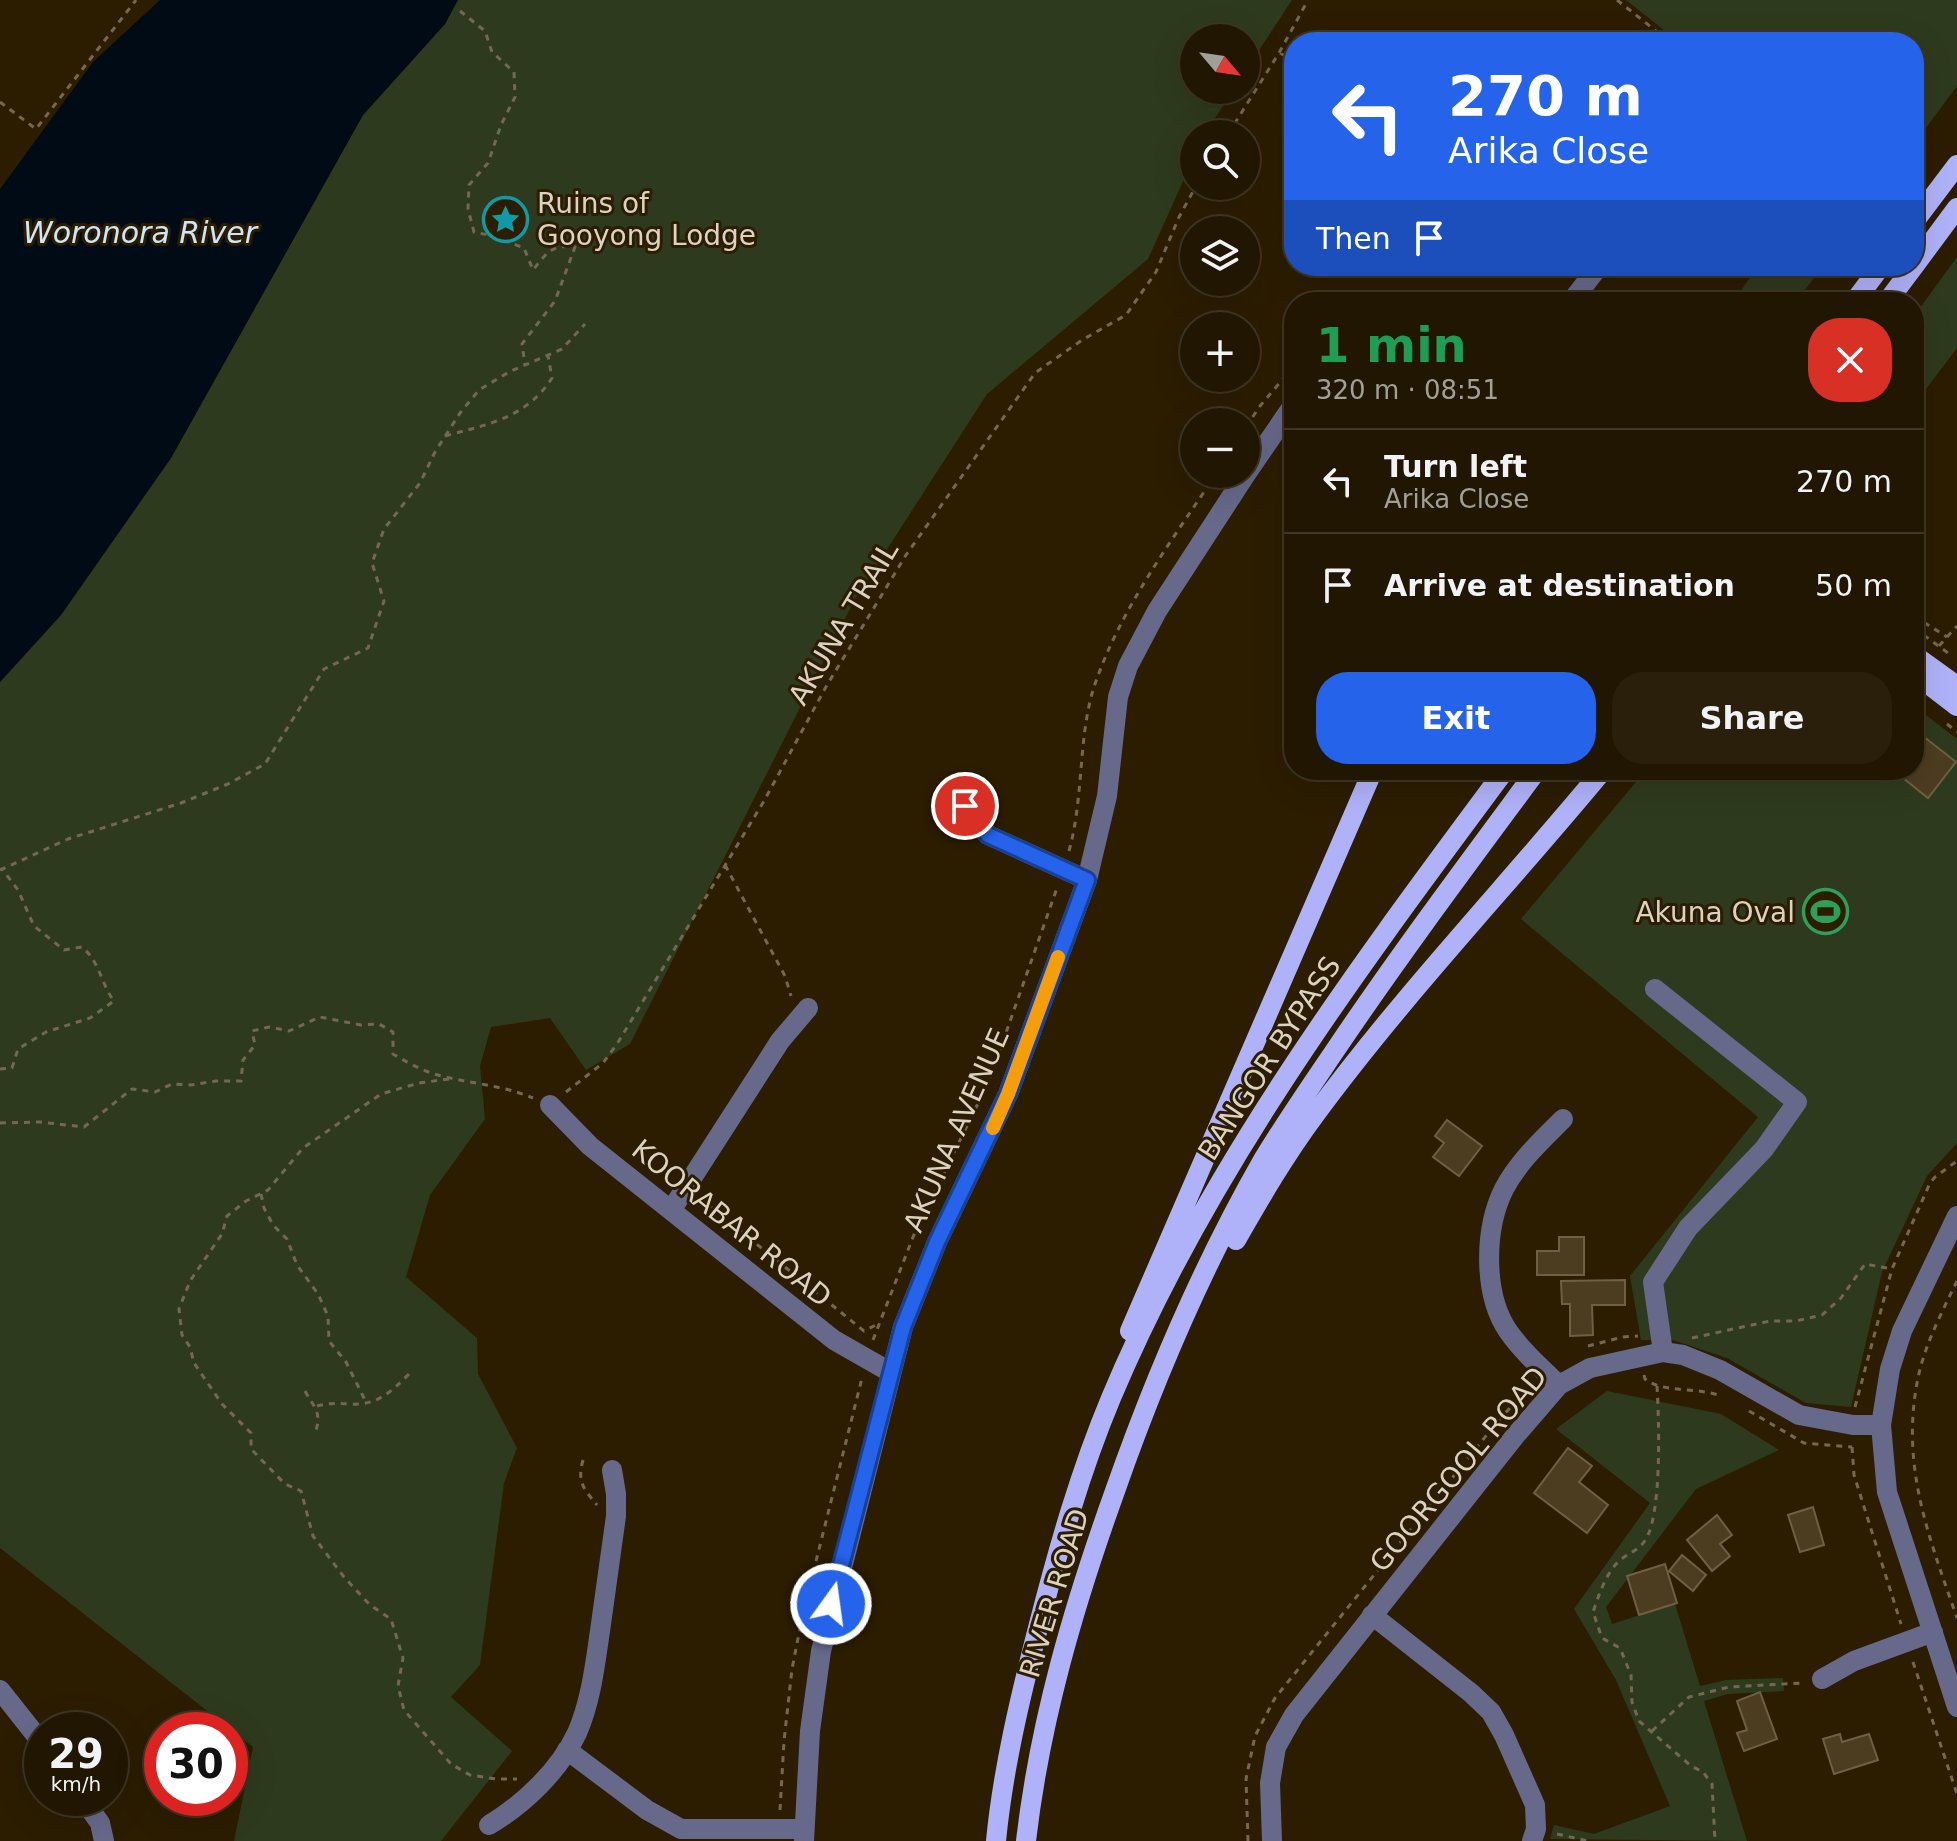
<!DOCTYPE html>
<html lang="en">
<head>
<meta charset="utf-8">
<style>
	:root { --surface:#211601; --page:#291f0b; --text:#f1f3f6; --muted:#a29f99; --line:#3e3523; --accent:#2563eb }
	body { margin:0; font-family:"DejaVu Sans",sans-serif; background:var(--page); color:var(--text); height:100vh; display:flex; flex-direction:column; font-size:30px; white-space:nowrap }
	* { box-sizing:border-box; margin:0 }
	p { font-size:26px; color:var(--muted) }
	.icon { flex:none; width:44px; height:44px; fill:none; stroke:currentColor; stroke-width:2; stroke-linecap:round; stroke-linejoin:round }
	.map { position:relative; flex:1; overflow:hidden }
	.drawer { position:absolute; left:1284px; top:292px; width:640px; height:488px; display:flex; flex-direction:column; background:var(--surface); border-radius:32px; box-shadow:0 8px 32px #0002,0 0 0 2px var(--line) }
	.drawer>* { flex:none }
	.guide { position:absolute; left:1284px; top:32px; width:640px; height:244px; border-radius:32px; box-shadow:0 8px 32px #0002,0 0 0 2px var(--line); background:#2563eb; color:#fff; overflow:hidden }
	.needle { width:52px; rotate:119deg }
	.fabs { position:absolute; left:1180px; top:24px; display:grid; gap:16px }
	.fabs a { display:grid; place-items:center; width:80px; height:80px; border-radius:50%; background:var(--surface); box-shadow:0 8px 32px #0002,0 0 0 2px var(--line); font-size:40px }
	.speed { position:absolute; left:24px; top:1712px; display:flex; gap:16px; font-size:40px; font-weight:700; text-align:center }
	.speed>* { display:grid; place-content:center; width:104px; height:104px; border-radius:50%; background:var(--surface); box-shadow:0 8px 32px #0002,0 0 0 2px var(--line); line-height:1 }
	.speed small { font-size:20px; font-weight:400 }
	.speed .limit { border:12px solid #d22; background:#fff; color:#111 }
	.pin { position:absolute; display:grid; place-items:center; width:68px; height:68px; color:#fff; margin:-34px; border:4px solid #fff; border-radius:50%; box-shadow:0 2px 8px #0007 }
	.me { position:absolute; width:88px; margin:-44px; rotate:14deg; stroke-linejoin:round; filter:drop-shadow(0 0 6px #0008) }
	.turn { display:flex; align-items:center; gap:28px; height:168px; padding:0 32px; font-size:36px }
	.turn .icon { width:104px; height:104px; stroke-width:2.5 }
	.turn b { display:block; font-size:56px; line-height:68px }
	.then { display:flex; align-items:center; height:76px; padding:0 32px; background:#0003; gap:16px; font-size:30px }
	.round { display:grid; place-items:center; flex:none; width:84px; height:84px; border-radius:32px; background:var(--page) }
	.overview { display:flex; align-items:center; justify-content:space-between; height:136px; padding:0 32px }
	h1 { font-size:48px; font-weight:700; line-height:60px; color:#1e9e55 }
	.primary-button { display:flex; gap:16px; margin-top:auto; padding:16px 32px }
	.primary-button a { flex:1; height:92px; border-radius:32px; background:var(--accent); color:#fff; font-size:32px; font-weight:700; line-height:92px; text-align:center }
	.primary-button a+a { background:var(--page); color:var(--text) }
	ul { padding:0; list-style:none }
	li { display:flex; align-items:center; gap:24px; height:104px; padding:0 32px; border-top:2px solid var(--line) }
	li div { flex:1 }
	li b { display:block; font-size:30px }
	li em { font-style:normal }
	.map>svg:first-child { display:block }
	.green { fill:#2e3a1d }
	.water { fill:#000b16 }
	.building { fill:#4d3d20; stroke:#705f42; stroke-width:2 }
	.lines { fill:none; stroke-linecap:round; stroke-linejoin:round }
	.path { stroke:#756851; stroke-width:3; stroke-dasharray:6 6; stroke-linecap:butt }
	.minor { stroke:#67698b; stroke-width:20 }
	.major { stroke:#b0b2f9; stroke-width:20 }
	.route-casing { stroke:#184099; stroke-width:20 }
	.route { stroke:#2563eb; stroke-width:14 }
	.slow { stroke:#f59e0b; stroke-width:14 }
	.labels { text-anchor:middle; stroke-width:6; stroke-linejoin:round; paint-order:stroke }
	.poi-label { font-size:28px; fill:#dcd2c2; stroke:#2c1d01; text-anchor:start }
	.street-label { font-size:28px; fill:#dcd2c2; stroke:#2c1d01 }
	.water-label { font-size:30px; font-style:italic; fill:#cee6f7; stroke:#2c1d01 }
</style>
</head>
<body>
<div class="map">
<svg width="1957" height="1841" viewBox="0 0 1957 1841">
	<rect width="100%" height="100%" fill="#2c1d01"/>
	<path class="green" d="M457,0H1292L1246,70V38H1194V90H1233L1205,134H1194V157L1148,259L987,394L855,599L630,1044L586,1070L550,1018L491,1027L480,1066L485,1119L430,1195L406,1277L477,1338L478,1374L517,1448L504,1483L480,1665L451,1697L512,1751L441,1841H234L253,1747L0,1548V682L61,615L171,458L363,115L445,24Z
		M1626,0H1957V86L1914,144V42H1679Z
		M1957,257V348L1914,405V316Z
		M1758,266H1823L1796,302H1733Z
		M1914,706L1957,739V1143L1927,1176L1882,1272L1851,1407L1806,1403L1727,1358L1673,1340H1641L1630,1276L1758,1117L1521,919L1646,770H1914Z
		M1607,1391L1721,1414L1779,1450L1696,1489L1606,1607L1612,1624L1675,1604L1700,1686L1726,1680L1783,1678L1784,1691L1728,1694L1704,1701L1747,1841L1550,1839L1554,1825L1594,1834L1670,1806L1616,1680L1574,1609L1650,1503L1556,1429Z"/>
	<path class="water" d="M160,0H458L445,24L363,115L171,458L61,615L0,682V189L93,62Z"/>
	<path class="building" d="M1914,729L1956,762L1928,798L1893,770H1914Z
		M1447,1120L1482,1146L1459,1176L1433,1157L1444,1143L1435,1136Z
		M1559,1237H1584V1275H1537V1251H1559Z
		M1625,1280V1305H1592L1593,1335L1570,1336V1304H1562L1561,1281Z
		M1568,1448L1592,1466L1579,1482L1608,1505L1587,1533L1534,1493Z
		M1813,1507L1824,1545L1800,1552L1788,1515Z
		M1717,1515L1732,1535L1720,1544L1730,1556L1712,1571L1687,1540Z
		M1682,1555L1706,1575L1693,1591L1669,1571Z
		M1665,1564L1677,1603L1639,1615L1627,1576Z
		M1760,1692L1777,1739L1744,1751L1737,1733L1747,1730L1737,1701Z
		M1840,1734L1842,1742L1869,1734L1878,1760L1834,1774L1823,1739Z"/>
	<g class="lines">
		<path class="path" d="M1617,0L1670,42
			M460,11L485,31L492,52L514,72L515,97L501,125L488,163L469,185L468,209L474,232L493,236L524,248L533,270C547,252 553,244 575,247L555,301L522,344L525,365
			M1280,53L1294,61
			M0,102L36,129L136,0
			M1228,134L1279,53L1308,0
			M1246,427L1260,406L1294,366
			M445,436C489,424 526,418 552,378L548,356
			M1914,616L1947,637
			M1914,628L1948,653
			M1939,646L1957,626
			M1947,724L1957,732
			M1069,851C1084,797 1078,737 1094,687C1120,609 1171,542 1216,474
			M725,865L785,976L791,996
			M0,870L68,839L181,803L228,784L265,764L324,669L368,648L384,601L372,563L384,529L420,483L435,452L460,413L479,390L509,372L562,349L585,324
			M0,1069L12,1068L18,1049L46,1032L90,1018L114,1001C101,984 100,962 82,947L64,950L34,926L18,890L2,869
			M449,1079L419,1083L381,1094L303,1148L268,1190L246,1201L227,1216L222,1234L190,1281L179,1309L182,1335L190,1347L194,1363L222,1404L251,1433V1449L285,1484L301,1491L313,1536L344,1577L370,1605L391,1619L403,1658L398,1686L404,1710L451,1764L470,1775L496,1779H517
			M566,1092L603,1063L617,1044L764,801L827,685L906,555L1035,373L1082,340L1126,315L1156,272L1179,217L1196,186
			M0,1123L40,1122L84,1127L132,1089L155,1092L172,1084L191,1085L216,1081H241L243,1060L255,1045L252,1031L269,1027L289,1031L320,1017L361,1025L379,1024L393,1032V1054C410,1064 426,1073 446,1077C475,1084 505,1086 533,1098
			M261,1194L264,1208L273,1225L287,1239L297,1265L318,1294L328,1316L329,1341L346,1362L367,1404
			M701,1199L864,1331L878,1324
			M1957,1281C1942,1312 1925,1344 1918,1378C1900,1466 1929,1537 1957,1618
			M1692,1338L1770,1321H1796L1822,1315L1841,1298L1865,1264L1892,1269
			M873,1340L915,1232L989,1081L1057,888
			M1588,1346L1623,1337L1638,1336
			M1644,1375L1645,1379C1661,1393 1699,1387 1721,1396
			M1657,1386C1659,1420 1662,1512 1646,1539C1638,1552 1627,1553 1618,1562C1605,1575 1599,1595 1593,1612L1602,1638L1620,1648L1631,1675L1632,1702L1639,1721L1691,1766L1703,1772L1712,1784L1715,1841
			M305,1391C313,1406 322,1412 316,1430
			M317,1406C329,1403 337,1403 349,1404C377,1406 391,1392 410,1373
			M1855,1407L1892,1269L1930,1183L1935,1177L1957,1161
			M1749,1411L1804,1443L1852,1447
			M1852,1447L1854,1475L1901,1624
			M583,1460C577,1482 583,1488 597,1505
			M1913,1662L1957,1794
			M1652,1731L1689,1697L1729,1687L1802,1683
			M780,1810L784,1741L792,1669L803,1613L862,1378
			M1557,1834L1588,1841
			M1248,1841L1246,1779L1255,1736L1275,1698L1498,1421L1521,1396"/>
		<path class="minor" d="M1571,302L1599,266
			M1246,474L1294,404
			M965,806L988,835L1087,880
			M1655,989L1797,1102L1764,1149L1688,1228L1653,1282L1663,1352
			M550,1105L590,1146L834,1340L890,1372
			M672,1209L780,1041L808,1008
			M1957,1216L1902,1331L1890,1369L1881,1425L1887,1492L1957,1707
			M1559,1385C1541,1368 1522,1351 1508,1331C1483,1294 1484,1229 1504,1189C1518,1162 1542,1140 1563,1119
			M1372,1615L1471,1693L1491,1712L1504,1735L1535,1805L1536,1829L1532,1841
			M1822,1679L1854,1661L1933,1632
			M0,1690L42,1743
			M567,1750L647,1810L681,1829H804
			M82,1798L100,1823L104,1841
			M489,1825C524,1804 559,1771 577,1733C591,1701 595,1665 600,1631C605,1593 611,1554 616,1516V1494L612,1470
			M804,1841L810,1731L821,1651L903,1327L937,1242L1008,1094L1087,880L1107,796L1118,697L1128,666L1157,611L1246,474
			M1272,1841L1270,1783L1276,1747L1294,1715L1515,1436L1559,1385L1590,1368L1663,1352L1683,1355L1720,1370L1799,1415L1853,1425H1881"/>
		<path class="major" d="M1914,222L1957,165
			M1914,266L1957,208
			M1854,302L1881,266
			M1887,302L1914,266
			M1914,655L1957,686
			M1914,673L1957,706
			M1236,1240C1260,1198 1285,1155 1314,1116C1403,995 1507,886 1603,770
			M1130,1331L1373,770
			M996,1841C1003,1769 1020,1698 1038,1628C1058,1550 1080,1472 1111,1398C1207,1169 1358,968 1505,770
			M1026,1841C1040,1720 1074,1605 1115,1491C1155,1377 1203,1265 1263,1160C1286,1122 1311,1086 1336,1049C1400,954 1469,862 1537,770"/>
	</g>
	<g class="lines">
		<defs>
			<path id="route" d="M831,1604L903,1327L937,1242L1008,1094L1087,880L988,835L965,806"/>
		</defs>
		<use href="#route" class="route-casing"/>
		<use href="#route" class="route"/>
		<path class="slow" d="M993,1128L1008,1094L1058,957"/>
	</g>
	<defs>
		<symbol id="sight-ring" viewBox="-11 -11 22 22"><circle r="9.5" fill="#2c1d01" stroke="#0f9aa8" stroke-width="1.5"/><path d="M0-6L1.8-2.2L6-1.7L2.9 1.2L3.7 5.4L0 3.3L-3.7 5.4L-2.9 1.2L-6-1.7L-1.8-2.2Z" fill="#0f9aa8"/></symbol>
		<symbol id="stadium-ring" viewBox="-11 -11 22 22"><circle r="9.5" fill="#2c1d01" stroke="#2e9e5b" stroke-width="1.5"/><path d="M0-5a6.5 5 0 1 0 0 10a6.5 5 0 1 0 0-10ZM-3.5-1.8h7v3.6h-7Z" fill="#2e9e5b"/></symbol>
	</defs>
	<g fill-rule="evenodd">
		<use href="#sight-ring" x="480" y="194" width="51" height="51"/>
		<use href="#stadium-ring" x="1800" y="886" width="51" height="51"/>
	</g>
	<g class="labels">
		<g class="poi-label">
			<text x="537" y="213">Ruins of<tspan x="537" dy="32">Gooyong Lodge</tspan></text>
			<text x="1795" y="922" text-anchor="end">Akuna Oval</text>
		</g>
		<g class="street-label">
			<text transform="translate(843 623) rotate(-59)" y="10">AKUNA TRAIL</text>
			<text transform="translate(1269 1058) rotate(-57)" y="10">BANGOR BYPASS</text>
			<text transform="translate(956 1130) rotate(-66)" y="10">AKUNA AVENUE</text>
			<text transform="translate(732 1223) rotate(39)" y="10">KOORABAR ROAD</text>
			<text transform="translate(1458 1469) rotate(-50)" y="10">GOORGOOL ROAD</text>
			<text transform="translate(1054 1593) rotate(-73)" y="10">RIVER ROAD</text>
		</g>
		<g class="water-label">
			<text x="140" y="243">Woronora River</text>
		</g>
	</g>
</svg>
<div class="fabs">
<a><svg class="needle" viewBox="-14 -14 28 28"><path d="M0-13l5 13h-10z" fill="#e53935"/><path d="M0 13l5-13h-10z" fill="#a29f99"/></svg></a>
<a><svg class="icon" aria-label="search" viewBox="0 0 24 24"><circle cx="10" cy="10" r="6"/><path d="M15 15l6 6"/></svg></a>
<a><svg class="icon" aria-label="layers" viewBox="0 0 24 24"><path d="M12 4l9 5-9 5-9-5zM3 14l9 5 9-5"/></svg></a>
<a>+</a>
<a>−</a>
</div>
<div class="speed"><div>29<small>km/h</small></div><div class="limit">30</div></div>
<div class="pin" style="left:965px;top:806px;background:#d93025"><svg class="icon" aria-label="arrive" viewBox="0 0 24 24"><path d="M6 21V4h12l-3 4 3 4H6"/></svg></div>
<svg class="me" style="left:831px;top:1604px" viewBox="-20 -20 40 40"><circle r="17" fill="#2563eb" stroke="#fff" stroke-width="3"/><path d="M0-11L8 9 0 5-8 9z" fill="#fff"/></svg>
<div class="guide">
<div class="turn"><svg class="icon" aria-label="left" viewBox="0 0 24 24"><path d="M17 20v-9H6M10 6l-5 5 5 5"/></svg><div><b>270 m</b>Arika Close</div></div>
<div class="then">Then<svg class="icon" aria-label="arrive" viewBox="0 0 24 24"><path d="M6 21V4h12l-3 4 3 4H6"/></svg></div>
</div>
<section class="drawer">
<div class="overview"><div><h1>1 min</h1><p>320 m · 08:51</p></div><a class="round" style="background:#d93025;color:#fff"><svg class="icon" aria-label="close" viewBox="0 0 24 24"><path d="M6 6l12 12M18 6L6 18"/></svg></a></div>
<ul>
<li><svg class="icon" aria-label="left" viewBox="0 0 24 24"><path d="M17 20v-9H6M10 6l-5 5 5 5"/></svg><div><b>Turn left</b><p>Arika Close</p></div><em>270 m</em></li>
<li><svg class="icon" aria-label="arrive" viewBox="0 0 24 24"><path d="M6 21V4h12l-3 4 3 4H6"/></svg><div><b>Arrive at destination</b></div><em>50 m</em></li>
</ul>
<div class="primary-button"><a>Exit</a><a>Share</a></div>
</section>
</div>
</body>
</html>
